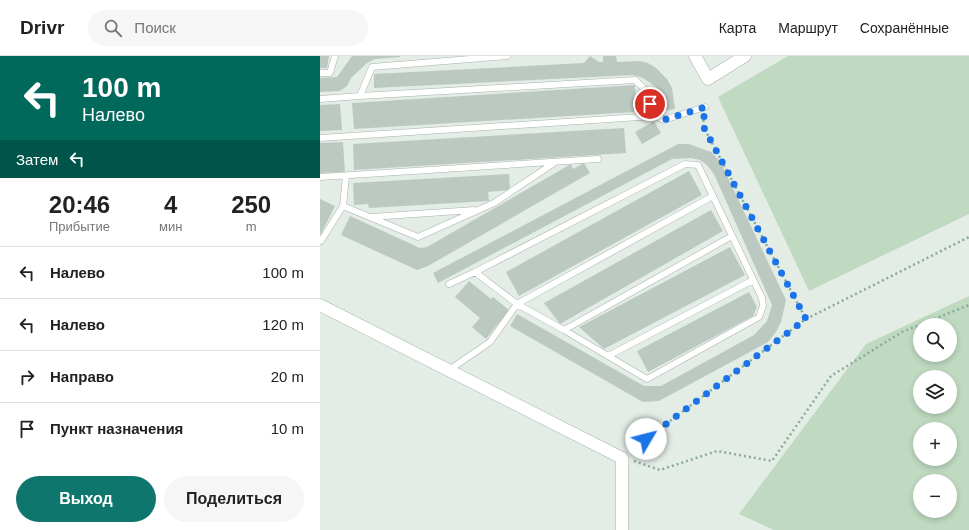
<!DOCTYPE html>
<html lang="ru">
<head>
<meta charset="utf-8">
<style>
	:root { --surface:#fff; --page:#f6f6f6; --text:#222; --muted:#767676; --line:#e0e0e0; --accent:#0f766e }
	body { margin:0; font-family:Helvetica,sans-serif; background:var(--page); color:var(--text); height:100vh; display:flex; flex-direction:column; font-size:15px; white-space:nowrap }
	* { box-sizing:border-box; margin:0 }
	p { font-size:13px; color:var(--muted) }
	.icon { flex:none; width:22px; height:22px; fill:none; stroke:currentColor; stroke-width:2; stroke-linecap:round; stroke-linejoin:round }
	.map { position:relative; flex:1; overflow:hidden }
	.panel { display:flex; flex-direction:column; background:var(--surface); width:320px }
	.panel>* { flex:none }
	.banner { background:#00695c; color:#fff; overflow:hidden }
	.buttons { position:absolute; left:593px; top:262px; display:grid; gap:8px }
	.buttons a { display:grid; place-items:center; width:44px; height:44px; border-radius:50%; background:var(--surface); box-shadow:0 2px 6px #0003; font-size:20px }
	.pin { position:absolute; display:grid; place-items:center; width:34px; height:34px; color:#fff; margin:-17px; border:2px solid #fff; border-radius:50%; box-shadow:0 1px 4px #0007 }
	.me { position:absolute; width:44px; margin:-22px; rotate:53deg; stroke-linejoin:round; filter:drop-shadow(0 0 3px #0008) }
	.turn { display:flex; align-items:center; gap:14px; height:84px; padding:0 16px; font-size:18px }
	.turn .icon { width:52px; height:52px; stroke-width:2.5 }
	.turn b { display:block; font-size:28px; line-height:34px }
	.then { display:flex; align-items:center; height:38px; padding:0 16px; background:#0003; gap:8px; font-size:15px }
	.eta { display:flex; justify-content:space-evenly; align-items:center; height:68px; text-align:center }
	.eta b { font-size:24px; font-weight:600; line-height:28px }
	.action { display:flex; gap:8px; margin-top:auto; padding:8px 16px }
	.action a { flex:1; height:46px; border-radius:24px; background:var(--accent); color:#fff; font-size:16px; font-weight:600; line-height:46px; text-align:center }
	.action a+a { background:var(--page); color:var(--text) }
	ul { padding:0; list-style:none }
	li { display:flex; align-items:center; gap:12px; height:52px; padding:0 16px; border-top:1px solid var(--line) }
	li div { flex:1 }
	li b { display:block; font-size:15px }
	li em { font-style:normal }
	header { display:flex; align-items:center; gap:24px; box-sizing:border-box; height:56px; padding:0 20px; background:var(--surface); border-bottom:1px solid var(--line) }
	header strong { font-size:19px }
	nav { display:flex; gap:22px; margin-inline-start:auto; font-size:14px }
	.search { width:280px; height:36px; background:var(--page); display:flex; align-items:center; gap:10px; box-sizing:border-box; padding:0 14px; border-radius:22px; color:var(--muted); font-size:15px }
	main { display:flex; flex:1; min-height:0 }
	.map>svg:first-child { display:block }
	.green { fill:#bfdac0; fill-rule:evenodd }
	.building { fill:#bcc9c1 }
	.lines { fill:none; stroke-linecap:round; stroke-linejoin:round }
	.lane-casing { stroke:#a7b3ac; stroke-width:7 }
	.street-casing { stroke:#a7b3ac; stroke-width:13 }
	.path { stroke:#88ac98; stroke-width:2.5; stroke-dasharray:2 3; stroke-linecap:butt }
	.lane { stroke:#fff; stroke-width:6 }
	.street { stroke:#fff; stroke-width:12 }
	.route { stroke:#1a73e8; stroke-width:7; stroke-dasharray:0 12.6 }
</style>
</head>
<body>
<header>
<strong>Drivr</strong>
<div class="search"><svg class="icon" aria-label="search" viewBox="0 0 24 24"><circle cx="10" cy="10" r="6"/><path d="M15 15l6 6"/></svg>Поиск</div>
<nav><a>Карта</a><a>Маршрут</a><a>Сохранённые</a></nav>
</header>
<main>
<section class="panel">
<div class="banner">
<div class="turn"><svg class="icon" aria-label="left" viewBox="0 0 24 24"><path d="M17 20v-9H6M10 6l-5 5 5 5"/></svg><div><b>100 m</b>Налево</div></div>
<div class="then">Затем<svg class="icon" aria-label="left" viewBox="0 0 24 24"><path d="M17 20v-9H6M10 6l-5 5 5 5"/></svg></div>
</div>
<div class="eta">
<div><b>20:46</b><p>Прибытие</p></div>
<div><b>4</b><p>мин</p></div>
<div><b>250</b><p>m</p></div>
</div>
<ul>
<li><svg class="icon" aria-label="left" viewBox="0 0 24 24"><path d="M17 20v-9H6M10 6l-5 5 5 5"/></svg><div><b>Налево</b></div><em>100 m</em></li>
<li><svg class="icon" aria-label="left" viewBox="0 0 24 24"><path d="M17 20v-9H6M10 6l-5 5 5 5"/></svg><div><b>Налево</b></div><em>120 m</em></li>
<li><svg class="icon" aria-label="right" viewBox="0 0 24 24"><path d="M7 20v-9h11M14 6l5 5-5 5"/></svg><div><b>Направо</b></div><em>20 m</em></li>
<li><svg class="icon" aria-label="arrive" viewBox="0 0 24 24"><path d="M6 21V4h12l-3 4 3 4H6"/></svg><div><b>Пункт назначения</b></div><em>10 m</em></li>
</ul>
<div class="action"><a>Выход</a><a>Поделиться</a></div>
</section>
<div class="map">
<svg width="649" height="474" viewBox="0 0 649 474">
	<rect width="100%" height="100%" fill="#e4ece6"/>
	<path class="green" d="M468,0H649V158L489,235L398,41Z
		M649,240V474H454L419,458L546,288ZM600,269H630V299H600ZM600,321H630V351H600ZM600,373H630V403H600ZM600,425H630V455H600Z"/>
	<path class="building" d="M0,0H9L7,12H0Z
		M32,0H80V1L55,3L47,7L31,22L27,30L20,35L0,36V22L17,21Z
		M270,0L279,6H283V0H296L297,6L319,5L328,7L336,12L347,23L352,32L355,53L343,55L341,40L336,31L323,22L313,19L54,32V18L264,7Z
		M315,29L316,56L34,73L32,47Z
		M20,48L22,74L0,75V49Z
		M334,65L341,77L322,88L315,76Z
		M304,72L306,97L34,114L33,88Z
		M23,86L25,116L0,117V87Z
		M358,88H369L391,96L400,105L466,244L461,266L456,276L448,286L339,345L323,346L190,270L197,258L324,330H341L434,279L447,265L452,249L394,118L387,109L380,104L371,102L352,103L118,227L113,217Z
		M264,107L270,117L108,210L97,214L21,179L30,160L100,192L107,191L251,108L253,113Z
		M369,115L382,139L199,240L186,216Z
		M189,118L190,134L168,136L169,145L49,152L48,148L34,149L33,127Z
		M0,143L15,150L1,178H0Z
		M391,154L403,175L240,268L224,247Z
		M410,191L425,219L284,293L259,271Z
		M149,225L171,243L173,241L189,254L166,283L152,271L160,262L135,241Z
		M429,236L437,251L433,260L328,316L317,295Z"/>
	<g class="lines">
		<defs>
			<path id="lane" d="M0,17H10L15,0
				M40,40L315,24L329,37L331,58L344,64L385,51
				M0,43L40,40L52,11L187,0
				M0,82L335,60
				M0,121L278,103
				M23,150L98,181L174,147L234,107
				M51,161L154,154
				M0,184L1,185L23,150L26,120
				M155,216L365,108L378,109L442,242L443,250L439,261L327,323L244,274L197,248
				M197,248L393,140
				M244,274L412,180
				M288,300L433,224
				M129,314L170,286L197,248L155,216L129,228"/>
			<path id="street" d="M375,0L388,23L425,0
				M0,249L302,402V474"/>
		</defs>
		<use href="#lane" class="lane-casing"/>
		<use href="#street" class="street-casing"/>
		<path class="path" d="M384,59L383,70L486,263
			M310,395L486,263L649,181
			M314,405L340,414L397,395L452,405L511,320L582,276L649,249"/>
		<use href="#lane" class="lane"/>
		<use href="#street" class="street"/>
	</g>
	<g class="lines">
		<path class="route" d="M326,383L486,263L383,70L385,51L344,64L331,58L330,48"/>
	</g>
</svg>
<div class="buttons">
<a><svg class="icon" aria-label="search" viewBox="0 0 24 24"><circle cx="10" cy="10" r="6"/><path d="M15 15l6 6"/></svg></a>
<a><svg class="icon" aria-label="layers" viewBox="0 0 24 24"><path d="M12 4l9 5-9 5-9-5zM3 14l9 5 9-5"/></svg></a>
<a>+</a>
<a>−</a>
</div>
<div class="pin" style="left:330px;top:48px;background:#d93025"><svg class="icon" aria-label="arrive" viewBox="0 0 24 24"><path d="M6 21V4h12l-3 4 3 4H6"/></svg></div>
<svg class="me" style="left:326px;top:383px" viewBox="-20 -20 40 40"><circle r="19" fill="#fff"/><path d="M0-13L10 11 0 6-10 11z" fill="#1a73e8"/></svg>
</div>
</main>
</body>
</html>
